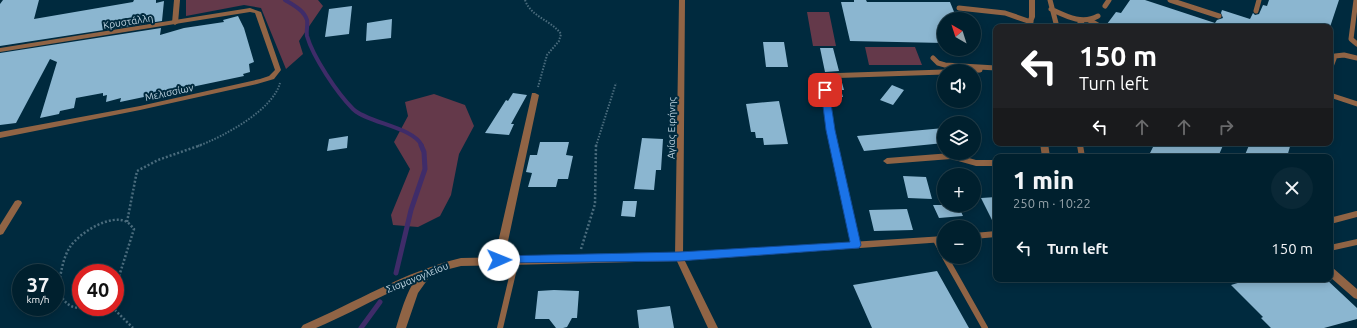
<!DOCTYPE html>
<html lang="en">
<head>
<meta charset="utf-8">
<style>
	:root { --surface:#00202e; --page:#0a2836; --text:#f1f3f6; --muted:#95a3aa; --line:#223e4a }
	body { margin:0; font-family:Ubuntu,sans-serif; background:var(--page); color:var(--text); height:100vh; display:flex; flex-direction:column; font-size:15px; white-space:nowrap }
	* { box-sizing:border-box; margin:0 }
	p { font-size:13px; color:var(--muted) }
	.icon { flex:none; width:22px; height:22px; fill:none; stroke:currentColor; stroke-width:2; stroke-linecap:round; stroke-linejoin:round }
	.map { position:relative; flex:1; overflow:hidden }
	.drawer { position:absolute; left:993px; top:154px; width:340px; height:128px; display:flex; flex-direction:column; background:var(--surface); border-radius:8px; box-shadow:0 2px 10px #0003,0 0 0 1px var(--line) }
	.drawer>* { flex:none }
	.top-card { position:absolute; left:993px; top:24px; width:340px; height:122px; border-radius:8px; box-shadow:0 2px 10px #0003,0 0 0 1px var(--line); background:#202124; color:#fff; overflow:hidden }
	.needle { width:26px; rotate:321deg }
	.buttons { position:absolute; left:937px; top:12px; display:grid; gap:8px }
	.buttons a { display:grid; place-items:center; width:44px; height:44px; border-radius:50%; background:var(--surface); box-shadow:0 2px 10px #0003,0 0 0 1px var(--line); font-size:20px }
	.speed { position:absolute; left:12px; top:264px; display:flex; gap:8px; font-size:20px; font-weight:700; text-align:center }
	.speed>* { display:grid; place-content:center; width:52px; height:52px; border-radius:50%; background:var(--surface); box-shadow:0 2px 10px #0003,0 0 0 1px var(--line); line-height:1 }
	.speed small { font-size:10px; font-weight:400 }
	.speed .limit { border:6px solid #d22; background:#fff; color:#111 }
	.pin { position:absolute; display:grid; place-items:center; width:34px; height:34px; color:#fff; margin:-17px; border-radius:8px; box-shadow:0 2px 6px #0006 }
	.me { position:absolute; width:44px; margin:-22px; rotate:89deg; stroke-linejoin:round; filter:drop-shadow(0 0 3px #0008) }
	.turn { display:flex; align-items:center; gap:14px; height:84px; padding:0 20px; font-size:18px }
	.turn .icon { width:52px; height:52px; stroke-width:2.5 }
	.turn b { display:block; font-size:28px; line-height:34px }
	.lanes { display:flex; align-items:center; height:38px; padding:0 20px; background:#0003; justify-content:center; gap:20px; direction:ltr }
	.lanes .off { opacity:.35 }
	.round { display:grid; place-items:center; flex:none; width:42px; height:42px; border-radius:21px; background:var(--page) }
	.summary { display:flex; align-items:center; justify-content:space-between; height:68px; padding:0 20px }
	h1 { font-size:24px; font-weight:800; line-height:30px }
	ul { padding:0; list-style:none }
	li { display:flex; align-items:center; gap:12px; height:52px; padding:0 20px }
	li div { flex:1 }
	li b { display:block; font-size:15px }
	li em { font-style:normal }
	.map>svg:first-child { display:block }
	.green { fill:#64394a }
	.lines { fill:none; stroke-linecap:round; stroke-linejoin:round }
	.stream-far1 { stroke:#3f2c69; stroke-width:4 }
	.stream { stroke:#3f2c69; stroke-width:5 }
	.building { fill:#8bb6d0 }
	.path-far1 { stroke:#4a6c7d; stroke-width:2; stroke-dasharray:1.5 1.5; stroke-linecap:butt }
	.path { stroke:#4a6c7d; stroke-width:2.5; stroke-dasharray:2 2; stroke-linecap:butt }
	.service-far1 { stroke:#906445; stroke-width:5 }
	.service { stroke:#906445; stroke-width:6 }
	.pedestrian { fill:#906445; fill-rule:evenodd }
	.minor { fill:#906445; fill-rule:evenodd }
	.tertiary { fill:#906445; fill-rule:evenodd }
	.route { fill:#1a73e8; stroke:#114b97 }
	.labels { text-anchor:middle; stroke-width:4; stroke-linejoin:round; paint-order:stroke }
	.street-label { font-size:10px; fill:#bfd5e2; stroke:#002a3e }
</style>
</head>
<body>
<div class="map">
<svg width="1357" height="328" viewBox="0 0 1357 328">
	<rect width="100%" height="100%" fill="#002a3e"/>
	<path class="green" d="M186,0H318L323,6L299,41L303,54L286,69L261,8L244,5L186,16Z
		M807,12H829L836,46H813Z
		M865,47H915L922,65H869Z
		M434,94L465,105L474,126L459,154L451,195L440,216L418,227L393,225L391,215L410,169L394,142L408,116L405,102Z"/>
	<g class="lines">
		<path class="stream-far1" d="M285,0C293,5 304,10 307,20C308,25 306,31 307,36C313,57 337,93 353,109C367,123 414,127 422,146"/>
		<path class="stream" d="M396,273L411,210L425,169L424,152L421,145
			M361,328L380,302"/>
	</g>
	<path class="building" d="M3,0H39L34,19L133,2L134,0H156V3L164,1L162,21L0,46V4Z
		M854,0H866L867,2H950L957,19H944V43L850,41L841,2H854Z
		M1130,0H1145L1215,23L1217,20L1223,18L1221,13L1222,10L1250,19L1253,13L1255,15L1259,14L1263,5L1267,6L1269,0H1339L1330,27H1115L1107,24L1116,12L1121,13Z
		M352,6L349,34L325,37L329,9Z
		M238,16L244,28L254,62L249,64L250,72L243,74L244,76L120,102L121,98L106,102L107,95L103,96V93L76,98L74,108L60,111L59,114L40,118L57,62L50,59L16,123L0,125V53L161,28L160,35L184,28L224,22L223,20Z
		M392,19L391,38L366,41L367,23Z
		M763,42H784L788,67H766Z
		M820,48H833L839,71L825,72Z
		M841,79L844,90H841L843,97H831L828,80Z
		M892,85L904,90L893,105L880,100Z
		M513,93L527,95L511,124H514L509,135L485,133L506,100L508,101Z
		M779,101L788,144L764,145L763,138H756L755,132H751L746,104Z
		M944,128V143L864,151L857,136Z
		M348,136L347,148L327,151L329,139Z
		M642,138L663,139L661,170H656L654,190L634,189Z
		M540,142H569L566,155L573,156L568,179H558L556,187H528L532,173L526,172L530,155H537Z
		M1155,143H1224L1218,157H1148Z
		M1250,143H1291L1287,157H1244Z
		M903,176L926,177L932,199L908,198Z
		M996,197V228L981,198Z
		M623,201H637L635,217L621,216Z
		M933,205H958L963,216L939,218Z
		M907,209L913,230L874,231L869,210Z
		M937,271L969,328H872L853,285Z
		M1251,279H1326L1357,308V319L1324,328H1271L1261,318L1263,317L1231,285Z
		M554,290L579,291L577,318H572L567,327L563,328H556L549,319H535L538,291Z
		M670,306L674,328H639L637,310Z"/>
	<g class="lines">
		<path class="path-far1" d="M525,0C531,17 551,20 561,34L559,41L547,55L538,87
			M198,146C223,137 273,110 280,83
			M596,146L616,83"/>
		<path class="path" d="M127,222L137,171L158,160L201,145
			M581,249L595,204L596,145
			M93,307C74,309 69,309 58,292C60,278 62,259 70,247C79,233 111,213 127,222C130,224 132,227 134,229L115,289
			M112,307L133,328"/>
		<path class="service-far1" d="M1050,0L1057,27
			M1170,0L1219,16
			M1356,0L1351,39L1357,44
			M1105,6L1109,0
			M959,8L1005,13L1031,22
			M1051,9C1066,16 1082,25 1098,16
			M1256,11L1259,0
			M1089,20L1101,27
			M1077,27L1083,20
			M933,58L938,63L945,65L996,68
			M1330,69L1335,56L1344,55L1357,58
			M963,71L980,70
			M1330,95L1357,104
			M1080,143V146
			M834,146L823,76L944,72"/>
		<path class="service" d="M834,145L856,245
			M1080,145L1082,157
			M1330,221L1357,214
			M936,240L944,255
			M945,257L985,328
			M500,328L516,260"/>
		<path class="pedestrian" d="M174,0H180L178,23L175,25L172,23Z"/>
		<path class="minor" d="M679,0H685L683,257L718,328H708L675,257Z
			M1029,0H1035V17L1031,27H1025L1029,17Z
			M250,8L261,12L281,70L274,79L257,84L140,110L0,138V132L140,106L260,79L269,76L275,70L255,13L250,12L0,52V48Z
			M532,93H535L539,95L504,260L502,263L499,264L496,263L494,260Z
			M1040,143H1048L1050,157H1042Z
			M951,153L976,160H996V166H976L951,159L887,164L883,161L887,158Z
			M18,200L21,201L22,203L3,234L0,235V225L15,201Z
			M1330,267L1333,268L1357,289V299L1354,298L1330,277Z
			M428,268L431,269L433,272L418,293L406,328H396C401,312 411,274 428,268Z"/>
		<path class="tertiary" d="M996,231V237L974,239V233Z
			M944,236V242L679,261L461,266C408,278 366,307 316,328H301L303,325C357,302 403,272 461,258L679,253Z
			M1357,239V245L1330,251V245Z
			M1101,279H1168L1166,282L1163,283H1106L1103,282Z"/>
	</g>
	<path class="route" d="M825,87L829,90L835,130L861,245L859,248L679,261L495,263L494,260L495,258L499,256L679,252L850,242L826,130L821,90Z"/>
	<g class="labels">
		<g class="street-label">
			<text transform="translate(128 21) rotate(-9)" y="4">Κρυστάλλη</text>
			<text transform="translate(169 92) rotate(-12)" y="4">Μελισσίων</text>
			<text transform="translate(671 128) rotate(-89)" y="4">Αγίας Ειρήνης</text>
			<text transform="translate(417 277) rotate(-22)" y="4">Σισμανογλείου</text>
		</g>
	</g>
</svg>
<div class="buttons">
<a><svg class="needle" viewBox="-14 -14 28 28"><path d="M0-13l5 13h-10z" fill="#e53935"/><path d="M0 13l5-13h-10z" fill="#95a3aa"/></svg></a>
<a><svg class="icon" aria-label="sound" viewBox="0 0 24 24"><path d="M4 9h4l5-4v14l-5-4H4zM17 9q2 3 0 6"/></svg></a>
<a><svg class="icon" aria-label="layers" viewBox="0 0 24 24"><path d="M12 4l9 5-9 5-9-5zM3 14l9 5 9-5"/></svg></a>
<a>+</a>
<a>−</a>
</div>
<div class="speed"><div>37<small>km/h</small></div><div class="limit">40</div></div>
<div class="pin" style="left:825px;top:90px;background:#d93025"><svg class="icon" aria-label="arrive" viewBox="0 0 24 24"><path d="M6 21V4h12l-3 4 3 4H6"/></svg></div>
<svg class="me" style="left:499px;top:260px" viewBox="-20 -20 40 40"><circle r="19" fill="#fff"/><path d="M0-13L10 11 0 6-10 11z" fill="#1a73e8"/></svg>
<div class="top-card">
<div class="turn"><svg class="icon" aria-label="left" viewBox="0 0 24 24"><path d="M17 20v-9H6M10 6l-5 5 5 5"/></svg><div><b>150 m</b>Turn left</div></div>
<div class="lanes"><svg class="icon" aria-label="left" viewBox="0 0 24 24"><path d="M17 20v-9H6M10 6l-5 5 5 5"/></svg><svg class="icon off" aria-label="ahead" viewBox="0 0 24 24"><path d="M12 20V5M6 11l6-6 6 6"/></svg><svg class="icon off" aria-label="ahead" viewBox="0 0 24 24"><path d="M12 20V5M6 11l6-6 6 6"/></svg><svg class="icon off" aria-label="right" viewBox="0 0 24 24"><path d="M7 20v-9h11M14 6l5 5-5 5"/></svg></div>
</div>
<section class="drawer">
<div class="summary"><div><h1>1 min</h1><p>250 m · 10:22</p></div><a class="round"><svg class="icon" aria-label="close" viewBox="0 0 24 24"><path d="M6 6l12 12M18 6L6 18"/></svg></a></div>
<ul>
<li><svg class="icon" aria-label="left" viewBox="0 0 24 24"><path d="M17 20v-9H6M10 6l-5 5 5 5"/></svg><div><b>Turn left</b></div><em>150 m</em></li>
</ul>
</section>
</div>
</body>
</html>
